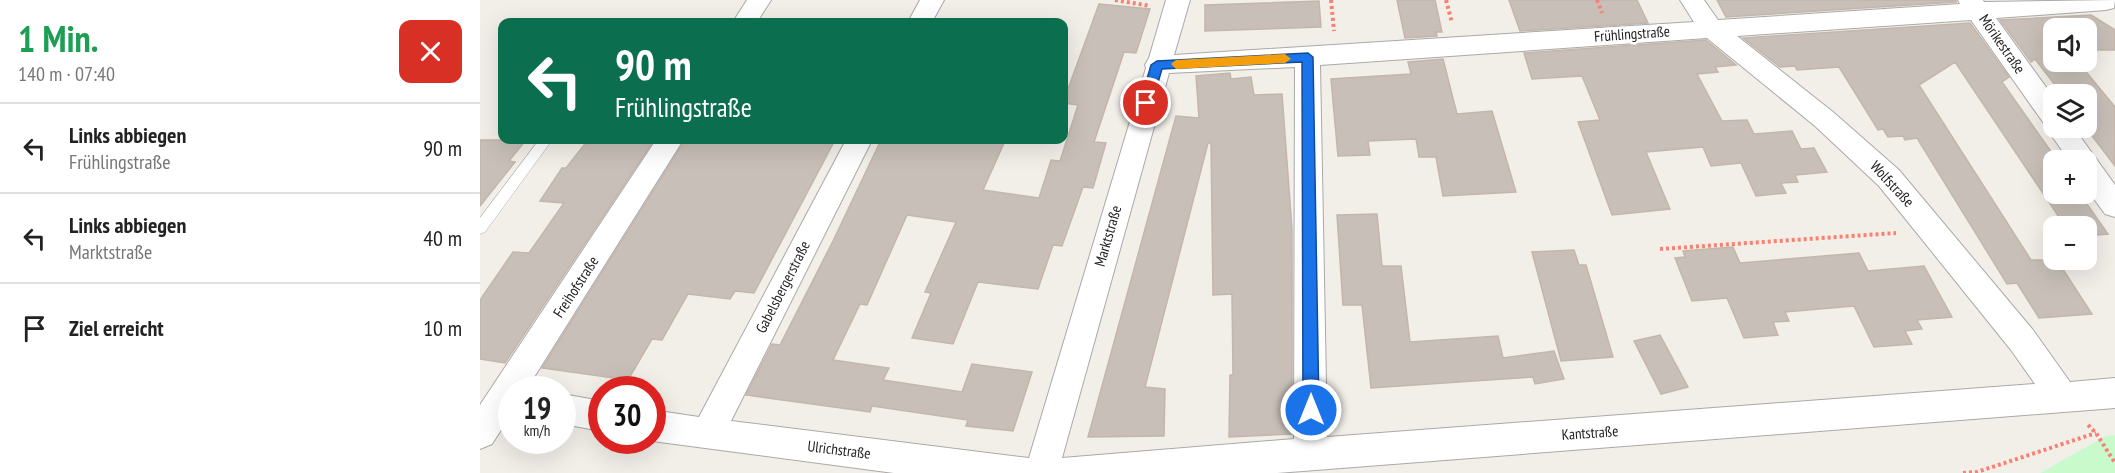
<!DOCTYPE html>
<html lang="de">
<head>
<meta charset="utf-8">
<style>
	:root { --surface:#fff; --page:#f2f2f2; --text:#222; --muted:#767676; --line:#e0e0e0 }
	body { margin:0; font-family:"PT Sans Narrow",sans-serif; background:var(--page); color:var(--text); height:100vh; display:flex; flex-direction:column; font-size:22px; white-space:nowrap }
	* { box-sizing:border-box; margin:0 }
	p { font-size:20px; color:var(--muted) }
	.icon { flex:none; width:33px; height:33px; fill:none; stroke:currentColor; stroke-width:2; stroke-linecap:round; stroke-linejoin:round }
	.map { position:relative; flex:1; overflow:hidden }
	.sheet { display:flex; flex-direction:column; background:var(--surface); width:480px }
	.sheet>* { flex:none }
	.top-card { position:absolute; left:18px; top:18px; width:570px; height:126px; border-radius:12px; box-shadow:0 6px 24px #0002; background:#0b6e4f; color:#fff; overflow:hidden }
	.controls { position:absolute; left:1563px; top:18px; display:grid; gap:12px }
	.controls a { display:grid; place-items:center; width:54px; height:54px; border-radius:12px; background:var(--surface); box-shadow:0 6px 24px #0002; font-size:30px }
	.speed { position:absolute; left:18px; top:376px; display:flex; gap:12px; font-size:30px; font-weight:700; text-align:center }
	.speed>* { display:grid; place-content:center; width:78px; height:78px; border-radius:50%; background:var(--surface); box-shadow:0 6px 24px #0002; line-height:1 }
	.speed small { font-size:15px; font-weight:400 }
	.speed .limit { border:9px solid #d22; background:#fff; color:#111 }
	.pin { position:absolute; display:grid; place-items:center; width:51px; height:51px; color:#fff; margin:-26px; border:3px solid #fff; border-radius:50%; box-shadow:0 2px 6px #0007 }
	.me { position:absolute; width:66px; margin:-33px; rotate:0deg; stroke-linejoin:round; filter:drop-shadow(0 0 4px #0008) }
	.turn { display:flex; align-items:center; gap:21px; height:126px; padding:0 18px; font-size:27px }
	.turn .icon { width:78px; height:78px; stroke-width:2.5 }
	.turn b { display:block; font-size:42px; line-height:51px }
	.round { display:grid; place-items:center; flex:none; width:63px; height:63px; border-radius:12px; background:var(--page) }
	.headline { display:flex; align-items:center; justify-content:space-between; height:102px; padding:0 18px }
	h1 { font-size:36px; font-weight:700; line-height:45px; color:#1e9e55 }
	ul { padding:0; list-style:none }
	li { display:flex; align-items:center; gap:18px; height:90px; padding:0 18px; border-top:2px solid var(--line) }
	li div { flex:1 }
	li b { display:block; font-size:22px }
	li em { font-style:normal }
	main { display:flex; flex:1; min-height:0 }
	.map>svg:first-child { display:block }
	.park { fill:#c8facc }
	.building { fill:#c7bfb8; stroke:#c4b6ab; stroke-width:1.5 }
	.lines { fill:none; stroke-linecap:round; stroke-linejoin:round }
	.service-casing { stroke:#a9a9a9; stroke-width:1 }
	.minor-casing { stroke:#a9a9a9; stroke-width:2 }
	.path { stroke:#fa8072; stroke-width:4; stroke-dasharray:3 3; stroke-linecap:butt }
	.service { fill:#fff; fill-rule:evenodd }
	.minor { fill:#fff; fill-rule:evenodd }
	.route { fill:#1a73e8; stroke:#114b97; stroke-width:1.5 }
	.slow { fill:#f59e0b }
	.labels { text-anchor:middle; stroke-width:5; stroke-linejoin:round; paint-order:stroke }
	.street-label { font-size:15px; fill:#222; stroke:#fff }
</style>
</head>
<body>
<main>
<section class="sheet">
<div class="headline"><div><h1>1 Min.</h1><p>140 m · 07:40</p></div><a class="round" style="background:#d93025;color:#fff"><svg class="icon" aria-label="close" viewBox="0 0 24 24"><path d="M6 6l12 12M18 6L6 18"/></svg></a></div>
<ul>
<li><svg class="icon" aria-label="left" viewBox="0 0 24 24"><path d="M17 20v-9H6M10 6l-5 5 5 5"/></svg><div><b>Links abbiegen</b><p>Frühlingstraße</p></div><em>90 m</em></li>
<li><svg class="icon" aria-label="left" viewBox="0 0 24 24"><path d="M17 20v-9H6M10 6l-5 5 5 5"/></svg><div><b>Links abbiegen</b><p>Marktstraße</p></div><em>40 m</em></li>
<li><svg class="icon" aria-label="arrive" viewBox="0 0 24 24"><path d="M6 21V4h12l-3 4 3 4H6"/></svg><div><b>Ziel erreicht</b></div><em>10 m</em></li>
</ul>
</section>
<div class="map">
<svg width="1635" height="473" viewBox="0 0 1635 473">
	<rect width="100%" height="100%" fill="#f2efe9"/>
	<path class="park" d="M1635,435V473H1560L1626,436Z"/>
	<path class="building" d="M917,0H955L962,32H956L957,36L925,38Z
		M1029,0H1157L1168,23L1040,31Z
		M1237,0H1476V2L1246,17Z
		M839,1L841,27L725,31V5Z
		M619,4L670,9L656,53L644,52L614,142L626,143L613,188L603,187L582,246L573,245L558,289L498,282L473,344L432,338L451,293L445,292L476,222L427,215L387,305L380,304L353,360L409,368L403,380L482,392L492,364L552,372L533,431L486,426L488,420L392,406L390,412L266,395L292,344L300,345L353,241L401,140H500L524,143L503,190L559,198L571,160L580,161L598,105L584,103V100Z
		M1611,15L1635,30V50H1606V28H1574V62H1598L1635,107V166L1606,128V94H1582L1555,59L1551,62L1520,20Z
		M1490,23L1529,77L1522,82L1577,160H1574V194H1600L1628,234L1606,236V226H1585L1475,62L1439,85L1551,260H1577L1612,314L1559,318L1537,283L1527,284L1437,138L1425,140L1423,136L1408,137L1403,129L1398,130L1359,67L1317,70L1315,66L1300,67L1263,38Z
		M1226,40L1256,65L1235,67L1238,72L1217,74L1242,121L1267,120L1274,134L1312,131L1321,149L1334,148L1347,172L1315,175L1318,182L1301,183L1306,193L1276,196L1261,163L1231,166L1223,147L1166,152L1190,209L1132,215L1098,122L1120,120L1102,76L1052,79L1044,53Z
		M963,59L977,114L1012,111L1036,192L963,196L956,157H939L936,139L888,141L890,155L858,156L851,79L931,74L928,62Z
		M750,73L751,79L771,77L774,95L802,94L812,229V434L749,437L750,375H753L752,294L733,295L731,143H728L665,387L685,389L684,436L608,437L696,116L719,118L716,76Z
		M0,140H46L29,161L35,162L0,206Z
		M108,140H174L25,363L0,359V300L33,252L49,253L84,203L60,201L82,168H86Z
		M205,140H355L274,293L255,291L250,299L208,294L182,340L172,339L148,380L62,368Z
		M897,214L902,266H921L930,342L1018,336L1023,358L1074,351L1084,379L1055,384L1053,377L891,388L882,305H863L857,215Z
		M1253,247L1260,263L1379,253L1388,271L1444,266L1472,317L1437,320L1442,329L1425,331L1432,344L1394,347L1374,306L1305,312L1309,321L1293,322L1298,335L1264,338L1247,298L1212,301L1195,258L1205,257L1203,251Z
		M1094,250L1099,265H1106L1133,357L1081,361L1052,252Z
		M1180,335L1208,387L1181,394L1154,341Z"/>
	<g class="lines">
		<defs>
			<path id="service" d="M59,140H72L5,232L0,234V218Z"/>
			<path id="minor" d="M267,0H291L277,22H253Z
				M440,0H464L452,22H428Z
				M686,0H710L694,55L1214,22L1200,0H1224L1238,20L1480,4L1478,0H1503L1504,2L1635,0L1634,8L1626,10L1516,18L1574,98V128H1594L1635,185V217L1625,214L1606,188V160H1589L1571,135L1568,126L1565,125L1491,20L1257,36L1353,112L1419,170L1553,330L1590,382L1635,378V408L797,473H414L172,441V410L219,417L366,140H392L251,421L549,458L666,68L665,65L669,58ZM1227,38L1335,126L1399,186L1531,350L1555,384L847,437L840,65ZM815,67L814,439L582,458L689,73Z
				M176,140H203L46,390H32V413L12,444L0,449V405Z
				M82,394L122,401V431L82,424Z"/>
		</defs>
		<use href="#service" class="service-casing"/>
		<use href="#minor" class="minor-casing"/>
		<path class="path" d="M635,0L670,6
			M851,0L854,31
			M966,0L972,23
			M1117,0L1122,13
			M1180,249L1416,233
			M1608,425L1616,433L1635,463
			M1483,473L1497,472L1616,433"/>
		<use href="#service" class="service"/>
		<use href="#minor" class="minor"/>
	</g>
	<path class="route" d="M828,53L833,57L839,410L836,415L831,417L825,415L823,410L822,62L682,69L671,106H662L660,103L671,65L677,61Z"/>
	<path class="slow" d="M805,54L811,59L805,63L696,69L691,64L696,60Z"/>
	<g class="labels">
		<g class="street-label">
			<text transform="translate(1152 34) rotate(-4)" y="5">Frühlingstraße</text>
			<text transform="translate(1522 44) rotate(55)" y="5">Mörikestraße</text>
			<text transform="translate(1412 184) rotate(47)" y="5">Wolfstraße</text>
			<text transform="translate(628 236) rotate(-74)" y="5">Marktstraße</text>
			<text transform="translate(96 287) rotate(-57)" y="5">Freihofstraße</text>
			<text transform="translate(303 287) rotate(-63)" y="5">Gabelsbergerstraße</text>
			<text transform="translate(1110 433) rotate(-4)" y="5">Kantstraße</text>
			<text transform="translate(359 450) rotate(7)" y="5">Ulrichstraße</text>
		</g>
	</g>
</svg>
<div class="controls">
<a><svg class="icon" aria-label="sound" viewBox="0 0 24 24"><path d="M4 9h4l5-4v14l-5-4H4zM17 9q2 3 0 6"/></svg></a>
<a><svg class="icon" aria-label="layers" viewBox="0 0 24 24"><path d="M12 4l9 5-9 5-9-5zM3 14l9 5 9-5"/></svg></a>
<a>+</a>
<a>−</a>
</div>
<div class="speed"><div>19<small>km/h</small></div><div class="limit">30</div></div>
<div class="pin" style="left:666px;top:103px;background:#d93025"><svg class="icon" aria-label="arrive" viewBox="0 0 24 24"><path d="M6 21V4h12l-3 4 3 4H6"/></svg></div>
<svg class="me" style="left:831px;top:410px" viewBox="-20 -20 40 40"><circle r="17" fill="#1a73e8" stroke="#fff" stroke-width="3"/><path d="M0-11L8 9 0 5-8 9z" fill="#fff"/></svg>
<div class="top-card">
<div class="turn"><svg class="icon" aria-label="left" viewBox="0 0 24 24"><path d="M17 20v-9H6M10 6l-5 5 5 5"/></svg><div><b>90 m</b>Frühlingstraße</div></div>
</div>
</div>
</main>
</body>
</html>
